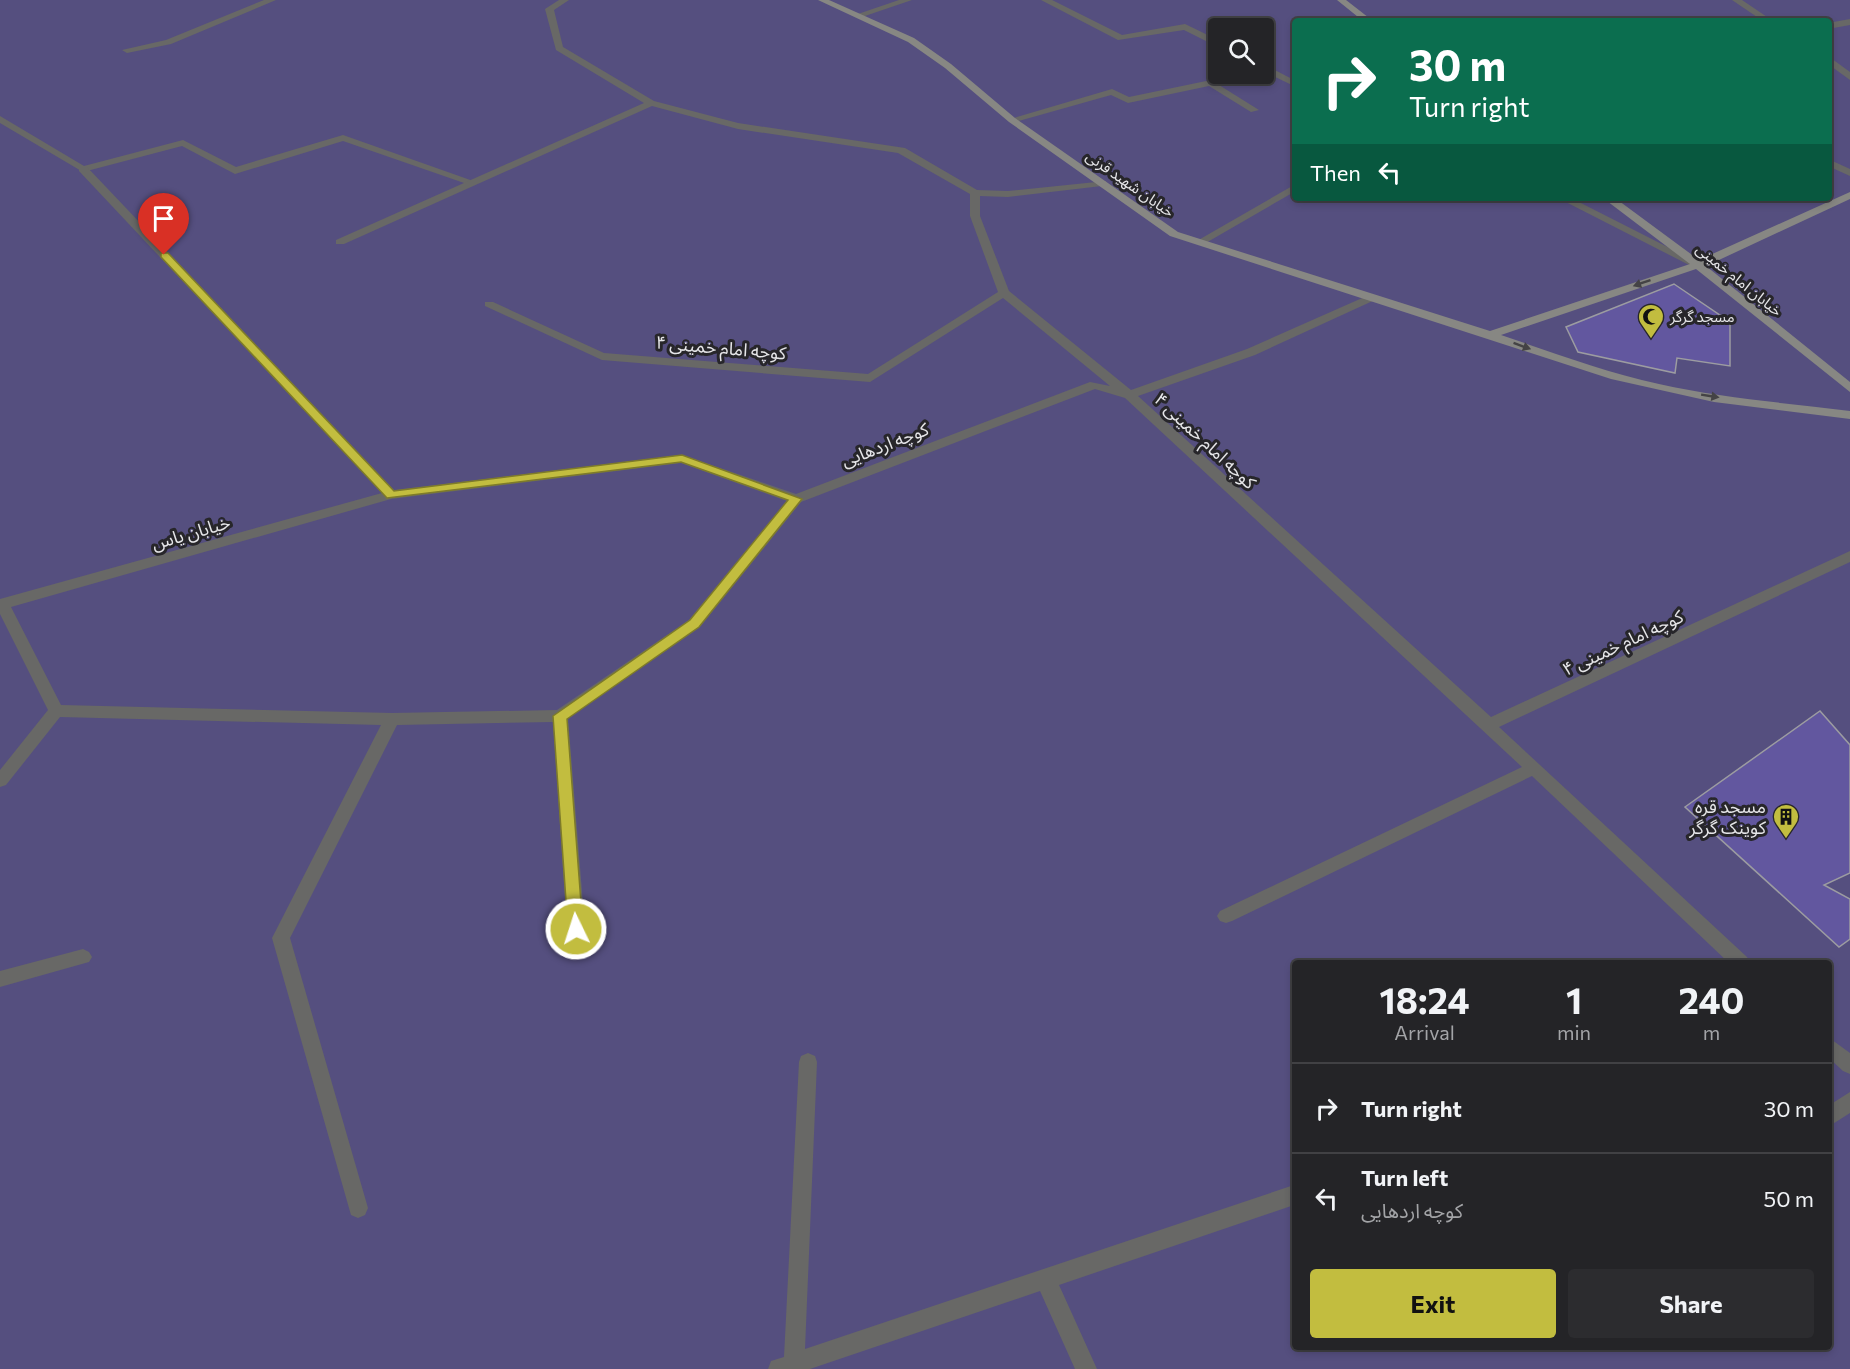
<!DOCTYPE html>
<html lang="en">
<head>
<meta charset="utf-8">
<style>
	:root { --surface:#242427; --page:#2c2c2f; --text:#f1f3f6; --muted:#a3a4a7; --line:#414144; --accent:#c2bd3f }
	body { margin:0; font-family:Commissioner,"Noto Sans Arabic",sans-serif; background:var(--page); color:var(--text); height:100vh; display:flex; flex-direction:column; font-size:22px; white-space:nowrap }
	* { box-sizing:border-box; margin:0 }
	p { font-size:20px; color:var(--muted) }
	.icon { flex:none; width:33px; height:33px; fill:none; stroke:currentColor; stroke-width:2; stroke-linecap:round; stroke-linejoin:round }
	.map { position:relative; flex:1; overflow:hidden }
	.drawer { position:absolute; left:1292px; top:960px; width:540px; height:390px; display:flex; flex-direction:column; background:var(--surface); border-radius:6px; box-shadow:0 3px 9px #0003,0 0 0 2px var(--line) }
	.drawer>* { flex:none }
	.top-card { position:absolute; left:1292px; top:18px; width:540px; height:183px; border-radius:6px; box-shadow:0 3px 9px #0003,0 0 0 2px var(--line); background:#0b6e4f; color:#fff; overflow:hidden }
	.fabs { position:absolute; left:1208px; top:18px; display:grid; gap:12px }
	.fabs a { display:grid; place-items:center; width:66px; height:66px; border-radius:6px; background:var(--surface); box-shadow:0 3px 9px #0003,0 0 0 2px var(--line); font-size:30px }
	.pin { position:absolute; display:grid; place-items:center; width:51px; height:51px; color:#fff; margin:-62px -26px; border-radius:50% 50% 50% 0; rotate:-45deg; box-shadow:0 0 6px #0007 }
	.pin .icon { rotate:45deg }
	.me { position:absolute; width:66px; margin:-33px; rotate:356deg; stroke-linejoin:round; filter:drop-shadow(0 0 4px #0008) }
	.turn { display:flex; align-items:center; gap:21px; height:126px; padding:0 18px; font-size:27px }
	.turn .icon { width:78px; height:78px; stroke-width:2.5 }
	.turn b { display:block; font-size:42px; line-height:51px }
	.then { display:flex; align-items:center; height:57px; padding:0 18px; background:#0003; gap:12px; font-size:22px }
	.eta { display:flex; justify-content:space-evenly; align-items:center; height:102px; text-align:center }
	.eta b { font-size:36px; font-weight:700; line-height:42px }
	.primary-button { display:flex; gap:12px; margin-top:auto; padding:12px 18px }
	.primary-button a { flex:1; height:69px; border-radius:6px; background:var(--accent); color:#111; font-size:24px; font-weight:700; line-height:69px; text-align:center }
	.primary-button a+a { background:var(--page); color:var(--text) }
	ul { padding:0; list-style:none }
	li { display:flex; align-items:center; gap:18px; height:90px; padding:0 18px; border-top:2px solid var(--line) }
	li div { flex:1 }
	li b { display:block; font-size:22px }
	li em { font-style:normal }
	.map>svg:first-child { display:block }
	.green { fill:#554f7f; fill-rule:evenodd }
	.building { fill:#62579f; stroke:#9c9ca1; stroke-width:1.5 }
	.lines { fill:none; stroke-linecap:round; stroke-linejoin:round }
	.lane { fill:#686866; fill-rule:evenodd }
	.street { fill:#686866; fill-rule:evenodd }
	.secondary { fill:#878783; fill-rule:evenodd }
	.oneway { fill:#444345 }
	.route { fill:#c2bd3f; stroke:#7e7b29; stroke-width:1.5 }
	.labels { text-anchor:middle; stroke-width:6; stroke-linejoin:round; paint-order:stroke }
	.far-street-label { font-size:15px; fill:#e6e6e9; stroke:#27262a }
	.far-poi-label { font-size:15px; fill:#e6e6e9; stroke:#27262a; text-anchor:start }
	.street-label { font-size:18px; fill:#e6e6e9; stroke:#27262a }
	.poi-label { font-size:18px; fill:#e6e6e9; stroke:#27262a; text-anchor:end }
</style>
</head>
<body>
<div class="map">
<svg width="1850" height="1369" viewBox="0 0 1850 1369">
	<rect width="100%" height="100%" fill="#303034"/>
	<path class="green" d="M0,0H1850V1369H0ZM1294,21H1828V198H1294ZM1218,28H1263V74H1218ZM1294,963H1828V1347H1294Z"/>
	<path class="building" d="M1674,284L1730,322V366L1677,358L1675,373L1578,352L1566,327Z
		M1820,711L1850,745V873L1824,885L1850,899V939L1839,947L1685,807Z"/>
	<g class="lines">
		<path class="lane" d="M0,116L84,166L183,140L236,167L343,135L476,182L467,184L343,141L235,174L182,146L83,172L0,123Z"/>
		<path class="street" d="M264,0H276L171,44L127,53L122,50L166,40Z
			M559,0H569L554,10L563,47L654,101L738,123L905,148L977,190L1008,191L1106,181V185L1102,186L1008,197L980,196V216L1009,291L1131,390L1247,349L1369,295H1377V299L1255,355L1138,396L1491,717L1850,551V562L1499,727L1747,957L1750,963H1729L1532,776L1232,921L1226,923L1220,921L1217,916L1220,911L1522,767L1125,398L1095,389L801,502L699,628L568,718L585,929L582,934L576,937L570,934L567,929L553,722L397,725L290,938L368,1208L365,1215L358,1218L351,1215L272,938L381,725L60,717L6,785L0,787V770L48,710L0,614V599L382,493L79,171V167H87L394,490L682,455L796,494L1090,382L1110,386L1003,298L870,382L602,360L485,306V302H493L604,353L868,374L998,292L970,216V194L898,153L738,129L652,106L344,244H336V240L644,103L556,50L545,9ZM681,463L787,501L689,620L557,710L392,713L61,705L11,607L391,499Z
			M899,0H912L862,17L855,15Z
			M1041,0H1052L1122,35L1185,24L1218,40V47L1184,30L1118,40Z
			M1732,0H1742L1773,21H1763Z
			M1850,19V25L1828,29V23Z
			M1828,56L1850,72V80L1828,64Z
			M1263,64L1294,80V86L1263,71Z
			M1211,80L1259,110L1251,112L1209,86L1128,103L1111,95L1012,123L1007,120L1112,89L1129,97Z
			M1828,159L1850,169V176L1828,166Z
			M1294,185V192L1204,244L1195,242Z
			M1558,198H1571L1703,265L1701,267H1693Z
			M83,949L89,952L92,957L89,962L0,987V971Z
			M1828,1037L1850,1053V1074L1843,1071L1828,1057Z
			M808,1053L815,1056L817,1062L805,1349L1294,1185V1205L1059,1285L1097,1369H1075L1040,1291L810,1369H768L771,1361L784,1357L799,1062L801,1056Z
			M1850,1092V1113L1828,1127V1106Z"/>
		<path class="secondary" d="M818,0H829L914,38L951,64L1015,118L1178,232L1490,331L1690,264L1603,198H1615L1699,260L1850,192V199L1706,266L1850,382V392L1696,269L1501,335C1554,353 1605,372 1659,384C1722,398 1786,403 1850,411V419L1714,402L1611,379L1170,236L1009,122L945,68L908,42Z
			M1337,0H1346L1373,21H1363Z"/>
	</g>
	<defs><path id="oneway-solid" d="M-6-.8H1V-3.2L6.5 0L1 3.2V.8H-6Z" transform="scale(1.5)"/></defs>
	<g class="oneway">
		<use href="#oneway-solid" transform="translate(1642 283) rotate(161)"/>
		<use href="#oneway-solid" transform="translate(1522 346) rotate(20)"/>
		<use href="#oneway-solid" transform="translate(1710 396) rotate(9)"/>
	</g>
	<path class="route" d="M161,253H168L394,491L682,455L802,499L699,627L567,719L583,929L581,934H570L568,929L553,716L690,620L788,500L681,462L387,498L161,257Z"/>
	<defs>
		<symbol id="mosque-pin" viewBox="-11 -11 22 30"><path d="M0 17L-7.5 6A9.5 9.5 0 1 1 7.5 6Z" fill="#c2bd3f" stroke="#27262a"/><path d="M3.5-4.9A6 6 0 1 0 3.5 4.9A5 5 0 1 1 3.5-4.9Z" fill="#111"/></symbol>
		<symbol id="building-pin" viewBox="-11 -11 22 30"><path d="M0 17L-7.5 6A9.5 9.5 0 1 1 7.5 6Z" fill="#c2bd3f" stroke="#27262a"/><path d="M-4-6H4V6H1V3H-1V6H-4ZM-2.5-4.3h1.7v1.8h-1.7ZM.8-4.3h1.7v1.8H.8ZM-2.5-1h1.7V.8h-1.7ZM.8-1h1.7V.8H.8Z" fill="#111"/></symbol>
	</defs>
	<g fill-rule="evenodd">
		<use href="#mosque-pin" x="1636" y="302" width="30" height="40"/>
		<use href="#building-pin" x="1771" y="802" width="30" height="40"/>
	</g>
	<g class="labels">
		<g class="far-street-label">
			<text transform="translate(1130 184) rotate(35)" y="5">خیابان شهید قرنی</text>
			<text transform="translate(1739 280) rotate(39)" y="5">خیابان امام خمینی</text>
		</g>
		<g class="far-poi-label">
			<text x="1670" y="322">مسجد گرگر</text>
		</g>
		<g class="street-label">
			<text transform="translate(721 348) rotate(5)" y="6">کوچه امام خمینی ۴</text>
			<text transform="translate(1205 441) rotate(43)" y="6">کوچه امام خمینی ۴</text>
			<text transform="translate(885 445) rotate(-21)" y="6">کوچه اردهایی</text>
			<text transform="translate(191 533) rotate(-16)" y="6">خیابان یاس</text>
			<text transform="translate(1623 643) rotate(-25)" y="6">کوچه امام خمینی ۴</text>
		</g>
		<g class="poi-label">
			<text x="1766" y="813">مسجد قره<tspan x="1766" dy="21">کوینک گرگر</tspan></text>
		</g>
	</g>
</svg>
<div class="fabs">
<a><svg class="icon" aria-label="search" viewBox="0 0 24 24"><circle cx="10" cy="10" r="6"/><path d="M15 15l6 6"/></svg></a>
</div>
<div class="pin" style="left:164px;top:255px;background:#d93025"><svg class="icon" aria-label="arrive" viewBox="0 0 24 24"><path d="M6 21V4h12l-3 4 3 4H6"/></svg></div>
<svg class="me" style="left:576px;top:929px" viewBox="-20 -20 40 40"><circle r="17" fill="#c2bd3f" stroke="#fff" stroke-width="3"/><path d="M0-11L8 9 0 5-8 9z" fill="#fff"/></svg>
<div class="top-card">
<div class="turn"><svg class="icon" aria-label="right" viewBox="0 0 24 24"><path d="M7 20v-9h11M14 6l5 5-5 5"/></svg><div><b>30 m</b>Turn right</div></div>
<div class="then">Then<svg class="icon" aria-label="left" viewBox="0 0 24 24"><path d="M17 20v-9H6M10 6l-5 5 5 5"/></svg></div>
</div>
<section class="drawer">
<div class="eta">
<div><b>18:24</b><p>Arrival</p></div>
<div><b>1</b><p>min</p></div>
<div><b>240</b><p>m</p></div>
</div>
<ul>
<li><svg class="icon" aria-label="right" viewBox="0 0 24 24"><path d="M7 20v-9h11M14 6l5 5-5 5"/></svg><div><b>Turn right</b></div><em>30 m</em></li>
<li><svg class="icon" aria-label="left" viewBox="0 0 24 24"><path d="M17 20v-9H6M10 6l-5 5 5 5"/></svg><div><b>Turn left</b><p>کوچه اردهایی</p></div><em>50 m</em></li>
</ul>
<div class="primary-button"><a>Exit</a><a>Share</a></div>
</section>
</div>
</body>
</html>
